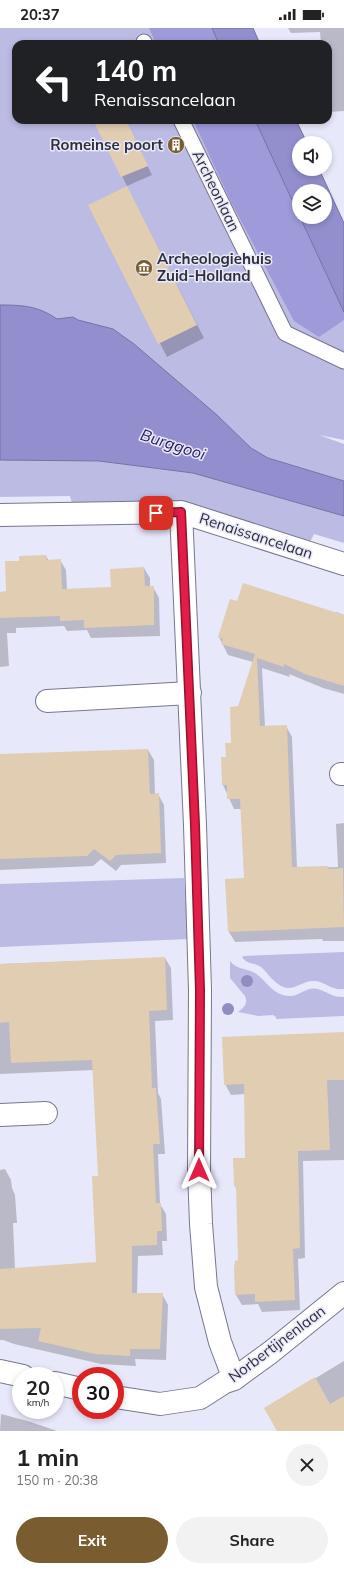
<!DOCTYPE html>
<html lang="en">
<head>
<meta charset="utf-8">
<style>
	:root { --surface:#fff; --page:#f2f2f2; --text:#222; --muted:#767676; --accent:#795d30 }
	body { margin:0; font-family:Mulish,sans-serif; background:var(--page); color:var(--text); height:100vh; display:flex; flex-direction:column; font-size:15px; white-space:nowrap }
	* { box-sizing:border-box; margin:0 }
	p { font-size:13px; color:var(--muted) }
	.icon { flex:none; width:22px; height:22px; fill:none; stroke:currentColor; stroke-width:2; stroke-linecap:round; stroke-linejoin:round }
	.map { position:relative; height:1403px; overflow:hidden }
	.panel { display:flex; flex-direction:column; background:var(--surface); flex:1 }
	.panel>* { flex:none }
	.hud { position:absolute; left:12px; top:12px; width:320px; height:84px; border-radius:12px; box-shadow:0 2px 6px #0003; background:#202124; color:#fff; overflow:hidden }
	.fabs { position:absolute; left:292px; top:108px; display:grid; gap:8px }
	.fabs a { display:grid; place-items:center; width:40px; height:40px; border-radius:50%; background:var(--surface); box-shadow:0 2px 6px #0003; font-size:20px }
	.speed { position:absolute; left:12px; top:1339px; display:flex; gap:8px; font-size:20px; font-weight:700; text-align:center }
	.speed>* { display:grid; place-content:center; width:52px; height:52px; border-radius:50%; background:var(--surface); box-shadow:0 2px 6px #0003; line-height:1 }
	.speed small { font-size:10px; font-weight:400 }
	.speed .limit { border:6px solid #d22; background:#fff; color:#111 }
	.pin { position:absolute; display:grid; place-items:center; width:34px; height:34px; color:#fff; margin:-17px; border-radius:8px; box-shadow:0 2px 6px #0006 }
	.me { position:absolute; width:44px; margin:-22px; rotate:0deg; stroke-linejoin:round; filter:drop-shadow(0 0 3px #0008) }
	.turn { display:flex; align-items:center; gap:14px; height:84px; padding:0 16px; font-size:18px }
	.turn .icon { width:52px; height:52px; stroke-width:2.5 }
	.turn b { display:block; font-size:28px; line-height:34px }
	.round { display:grid; place-items:center; flex:none; width:42px; height:42px; border-radius:21px; background:var(--page) }
	.summary { display:flex; align-items:center; justify-content:space-between; height:68px; padding:0 16px }
	h1 { font-size:24px; font-weight:700; line-height:30px }
	.primary-button { display:flex; gap:8px; margin-top:auto; padding:8px 16px }
	.primary-button a { flex:1; height:46px; border-radius:24px; background:var(--accent); color:#fff; font-size:16px; font-weight:700; line-height:46px; text-align:center }
	.primary-button a+a { background:var(--page); color:var(--text) }
	.status { display:flex; justify-content:space-between; align-items:center; height:28px; padding:0 20px; background:var(--surface); direction:ltr }
	.status svg { height:11px; fill:currentColor }
	.map>svg:first-child { display:block }
	.green { fill:#bcbbe3 }
	.forest { fill:#9f9bdb }
	.water { fill:#938fcf; stroke:#7572a3 }
	.shadow { fill:#0003 }
	.building { fill:#e1cdb1 }
	.lines { fill:none; stroke-linecap:round; stroke-linejoin:round }
	.service-casing { stroke:#777693; stroke-width:17 }
	.minor-casing { stroke:#777693; stroke-width:24 }
	.service { stroke:#fff; stroke-width:15 }
	.minor { stroke:#fff; stroke-width:22 }
	.tree { fill:#928dc0 }
	.route-casing { stroke:#92132f; stroke-width:10 }
	.route { stroke:#e11d48; stroke-width:7 }
	.labels { text-anchor:middle; stroke-width:3; stroke-linejoin:round; paint-order:stroke }
	.poi-label { font-size:15px; font-weight:bold; fill:#2f2f3c; stroke:#e8e8fb; text-anchor:end }
	.street-label { font-size:15px; fill:#2f2f3c; stroke:#e8e8fb }
	.water-label { font-size:16px; font-style:italic; fill:#291862; stroke:#e8e8fb }
</style>
</head>
<body>
<div class="status"><b>20:37</b><svg viewBox="0 0 49 12"><path d="M0 12V9h3v3zM5 12V6h3v6zM10 12V3h3v9zM15 12V0h3v12zM26 1h20v11H26zM47 4h2v5h-2z"/></svg></div>
<div class="map">
<svg width="344" height="1403" viewBox="0 0 344 1403">
	<rect width="100%" height="100%" fill="#e8e8fb"/>
	<path class="green" d="M0,0H235L243,16H16V92H281L299,141V189H325L344,217V412L319,407L344,416V453L268,430L251,420L217,387L0,399Z
		M47,431L99,433L193,445L344,488V515L314,506L311,512L308,514L75,477L72,475L70,468L0,469V432Z
		M184,850L189,911L0,919V856Z
		M344,924V961C332,963 326,954 315,953C305,952 297,960 288,960C276,959 269,946 261,939C255,935 246,936 242,929L244,928Z
		M230,933C237,942 247,940 255,945C267,953 274,969 291,968C301,967 307,958 318,961C328,964 333,970 344,969V988L276,991V989L273,987L258,988L238,984C244,979 248,976 245,968L230,950Z"/>
	<path class="forest" d="M149,0H212L219,16H156Z
		M193,92H255L344,284V292L319,309L294,293L232,176Z"/>
	<path class="water" d="M212,0H253L260,16H219Z
		M255,92H296L307,115H299V141H319L344,195V284L300,189H325V163H299V187Z
		M0,277C23,277 38,278 57,291L73,289L78,292L113,301L134,316L217,387L251,420L268,430L344,453V488L193,445L99,433L0,432Z"/>
	<path class="shadow" d="M288,0H344V83L329,84L328,82V16H321L320,4L291,5Z
		M94,92H125L152,147L127,158Z
		M134,173L204,310L167,329L90,178Z
		M46,528L49,533L60,532L66,542L67,562L112,560L144,540L150,550V559H153L159,570L160,608L91,610L87,602L67,603L64,598L16,600V605H7L9,638L0,639V565L7,564L20,534Z
		M336,584L344,587V666L323,660L289,646L290,649L262,640L265,699L286,698L292,709L297,840L338,839L336,796L344,795V913H323L322,911L235,914L229,904L226,852L245,851L242,781H234L223,757L222,730H227L232,716L239,679L253,634L228,627L219,609L335,586Z
		M0,718V727L148,722L154,732L155,767L158,766L164,777L166,835L121,837L116,843L101,831L93,838L0,842Z
		M165,930L171,940L173,992L155,993L158,1065L161,1071L165,1126H158L160,1176L166,1186L167,1213H162L163,1227L138,1228L137,1266H162L168,1277L166,1332L135,1331L136,1338L101,1336L14,1316L3,1312H0V1142L5,1141L11,1152L12,1160L15,1167L17,1195H13L15,1241L97,1235L99,1149L94,1042L0,1046V936Z
		M344,1005V1132L303,1133L305,1230L298,1231L300,1282L262,1284L258,1276L242,1277L236,1267L239,1233L237,1162L235,1158L234,1131H246L245,1066L231,1067L225,1056Z
		M344,1333V1403H279L266,1380Z
		M1,1386L31,1394L57,1403H0Z"/>
	<path class="building" d="M93,92H126L148,138L121,149Z
		M127,158L197,297L158,316L88,177Z
		M46,527L47,532L61,531L62,561L111,559L110,541L144,539L145,558H154V597L84,600V592L60,593V588L0,590V564L6,563L5,533H19V528Z
		M243,555L344,587V658L305,646L284,636V639L257,630L260,698L287,697L292,839L328,838V841L343,840L344,899L228,904L225,851L244,850L240,771H227V757H222L221,729H226L225,715H231L230,679L238,678L255,626L221,616L223,611L218,609L230,571L237,573Z
		M148,721L150,766L159,765L161,825L116,827L110,833L94,821L87,828L0,831V726Z
		M165,929L167,982L149,983L152,1060H156L160,1116H153L156,1175H161L162,1203H157V1217L132,1218V1265H163L160,1321H130V1328L95,1326L38,1313L41,1300L0,1301V1241L96,1234L92,1148H98L92,1032L11,1035L9,994L0,995V936Z
		M344,1004V1052H327L330,1122L298,1123L300,1220L293,1221L295,1272L255,1274V1266L235,1267L234,1240L235,1233L238,1232L236,1158H234L233,1130H245L244,1056L224,1057L222,1009Z
		M315,1349L330,1376L344,1368V1403H277L264,1380Z"/>
	<g class="lines">
		<defs>
			<path id="service" d="M144,14L145,16
				M181,92L285,305L344,333"/>
			<path id="minor" d="M181,484L195,797L200,962L199,1142L201,1196L206,1259L220,1314L234,1351
				M0,487L181,484L344,536
				M47,673L190,665
				M341,746H344
				M0,1087L46,1085
				M0,1343L23,1348
				M55,1355L81,1361
				M115,1369L160,1376L200,1370L225,1354L234,1351L271,1324L344,1265"/>
		</defs>
		<use href="#service" class="service-casing"/>
		<use href="#minor" class="minor-casing"/>
		<use href="#service" class="service"/>
		<use href="#minor" class="minor"/>
	</g>
	<g class="tree">
		<circle cx="247" cy="953" r="6"/>
		<circle cx="228" cy="981" r="6"/>
	</g>
	<g class="lines">
		<defs>
			<path id="route" d="M156,485L181,484L195,797L200,962L199,1142"/>
		</defs>
		<use href="#route" class="route-casing"/>
		<use href="#route" class="route"/>
	</g>
	<defs>
		<symbol id="building-disc" viewBox="-11 -11 22 22"><circle r="9.5" fill="#795d30" stroke="#e8e8fb"/><path d="M-4-6H4V6H1V3H-1V6H-4ZM-2.5-4.3h1.7v1.8h-1.7ZM.8-4.3h1.7v1.8H.8ZM-2.5-1h1.7V.8h-1.7ZM.8-1h1.7V.8H.8Z" fill="#fff"/></symbol>
		<symbol id="museum-disc" viewBox="-11 -11 22 22"><circle r="9.5" fill="#795d30" stroke="#e8e8fb"/><path d="M0-6L6-3V-2H-6V-3ZM-5-1h2V3h-2ZM-1-1h2V3h-2ZM3-1h2V3H3ZM-6 4H6V6H-6Z" fill="#fff"/></symbol>
	</defs>
	<g fill-rule="evenodd">
		<use href="#building-disc" x="166" y="107" width="20" height="20"/>
		<use href="#museum-disc" x="134" y="230" width="20" height="20"/>
	</g>
	<g class="labels">
		<g class="poi-label">
			<text x="163" y="122">Romeinse poort</text>
			<text x="157" y="236" text-anchor="start">Archeologiehuis<tspan x="157" dy="17">Zuid-Holland</tspan></text>
		</g>
		<g class="street-label">
			<text transform="translate(216 163) rotate(64)" y="5">Archeonlaan</text>
			<text transform="translate(256 508) rotate(18)" y="5">Renaissancelaan</text>
			<text transform="translate(277 1316) rotate(-37)" y="5">Norbertijnenlaan</text>
		</g>
		<g class="water-label">
			<text transform="translate(173 416) rotate(18)" y="6">Burggooi</text>
		</g>
	</g>
</svg>
<div class="fabs">
<a><svg class="icon" aria-label="sound" viewBox="0 0 24 24"><path d="M4 9h4l5-4v14l-5-4H4zM17 9q2 3 0 6"/></svg></a>
<a><svg class="icon" aria-label="layers" viewBox="0 0 24 24"><path d="M12 4l9 5-9 5-9-5zM3 14l9 5 9-5"/></svg></a>
</div>
<div class="speed"><div>20<small>km/h</small></div><div class="limit">30</div></div>
<div class="pin" style="left:156px;top:485px;background:#d93025"><svg class="icon" aria-label="arrive" viewBox="0 0 24 24"><path d="M6 21V4h12l-3 4 3 4H6"/></svg></div>
<svg class="me" style="left:199px;top:1142px" viewBox="-20 -20 40 40"><path d="M0-17L14 15 0 8-14 15z" fill="#e11d48" stroke="#fff" stroke-width="4"/></svg>
<div class="hud">
<div class="turn"><svg class="icon" aria-label="left" viewBox="0 0 24 24"><path d="M17 20v-9H6M10 6l-5 5 5 5"/></svg><div><b>140 m</b>Renaissancelaan</div></div>
</div>
</div>
<section class="panel">
<div class="summary"><div><h1>1 min</h1><p>150 m · 20:38</p></div><a class="round"><svg class="icon" aria-label="close" viewBox="0 0 24 24"><path d="M6 6l12 12M18 6L6 18"/></svg></a></div>
<div class="primary-button"><a>Exit</a><a>Share</a></div>
</section>
</body>
</html>
